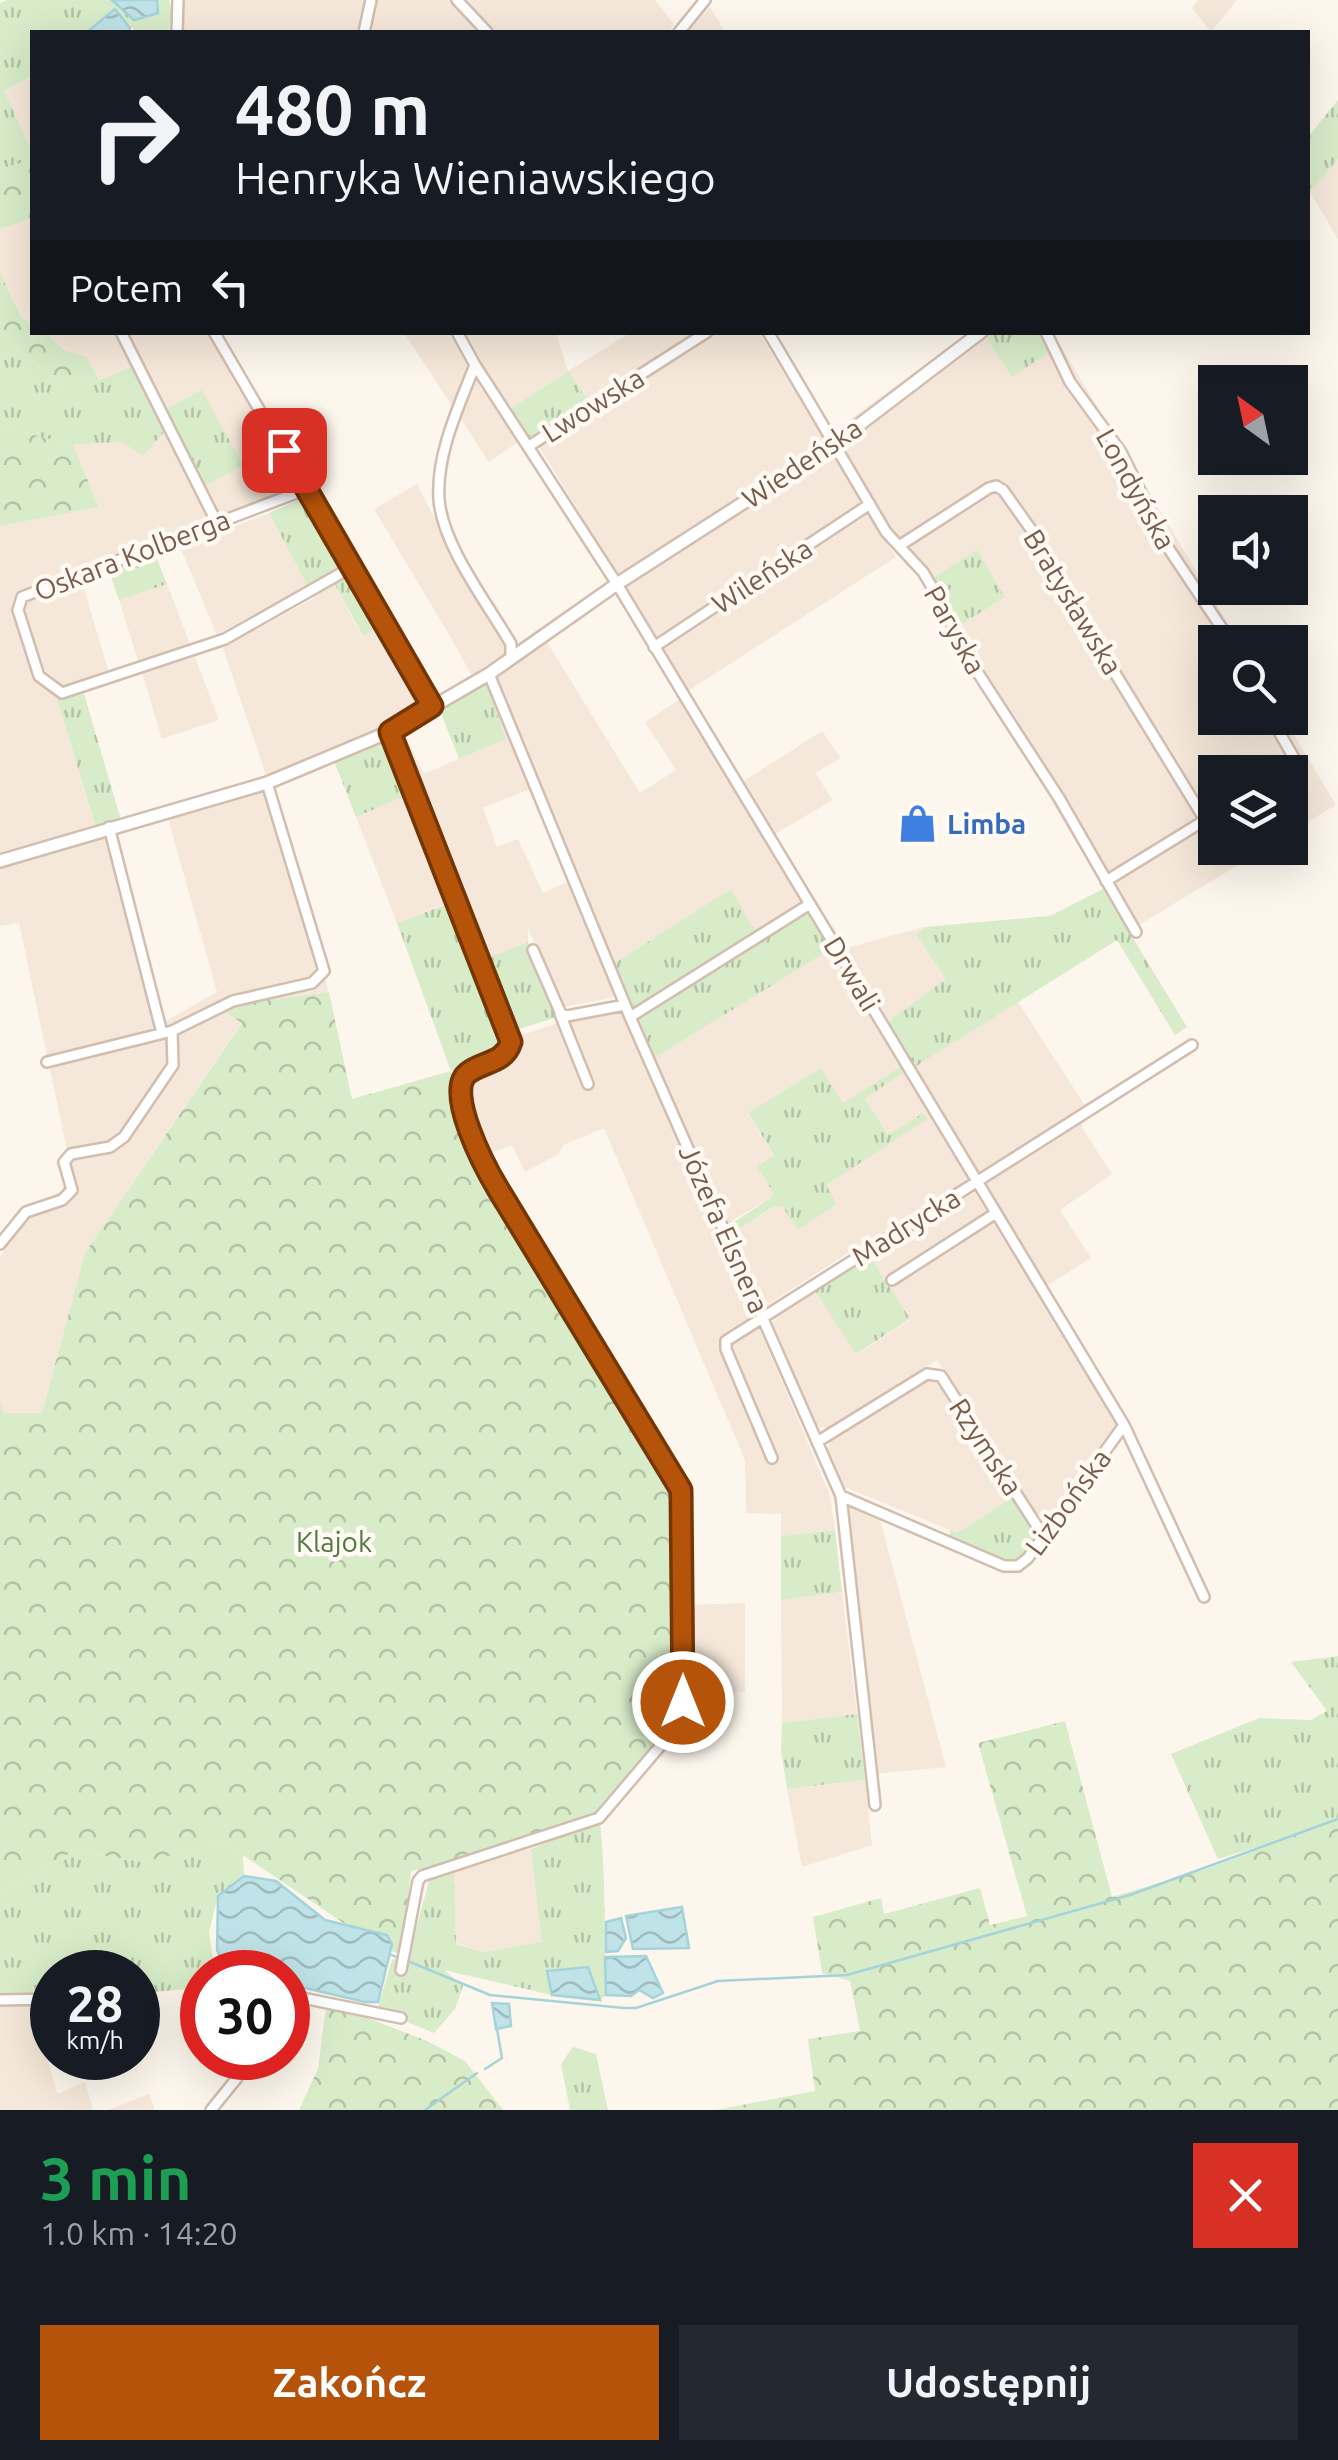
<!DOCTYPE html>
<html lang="pl">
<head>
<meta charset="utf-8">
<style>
	:root { --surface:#171b24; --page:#242831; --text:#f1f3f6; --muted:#9ea1a6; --accent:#b45309 }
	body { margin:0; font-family:Ubuntu,sans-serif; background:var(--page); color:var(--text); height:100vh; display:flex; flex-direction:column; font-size:38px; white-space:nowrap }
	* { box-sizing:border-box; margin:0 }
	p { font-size:32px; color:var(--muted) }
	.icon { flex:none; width:55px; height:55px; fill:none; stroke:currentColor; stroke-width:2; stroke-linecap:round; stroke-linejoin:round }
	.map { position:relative; height:2110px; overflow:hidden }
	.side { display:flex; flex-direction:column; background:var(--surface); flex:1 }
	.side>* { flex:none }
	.guide { position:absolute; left:30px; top:30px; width:1280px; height:305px; border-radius:0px; box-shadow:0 10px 40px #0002; background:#171b24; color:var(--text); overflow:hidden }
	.needle { width:65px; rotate:327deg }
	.controls { position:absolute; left:1198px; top:365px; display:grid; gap:20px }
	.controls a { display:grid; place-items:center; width:110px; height:110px; border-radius:0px; background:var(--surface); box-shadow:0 10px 40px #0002; font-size:50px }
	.speed { position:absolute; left:30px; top:1950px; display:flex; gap:20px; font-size:50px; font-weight:700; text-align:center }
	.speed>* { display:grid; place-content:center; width:130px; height:130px; border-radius:50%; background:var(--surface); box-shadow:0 10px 40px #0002; line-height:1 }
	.speed small { font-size:25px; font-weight:400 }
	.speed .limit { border:15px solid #d22; background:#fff; color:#111 }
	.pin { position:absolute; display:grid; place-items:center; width:85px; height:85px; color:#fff; margin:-42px; border-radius:20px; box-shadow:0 5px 15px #0006 }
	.me { position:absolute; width:110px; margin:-55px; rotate:0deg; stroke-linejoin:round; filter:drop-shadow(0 0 8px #0008) }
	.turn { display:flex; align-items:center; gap:35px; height:210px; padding:0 40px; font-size:45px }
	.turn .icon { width:130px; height:130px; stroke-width:2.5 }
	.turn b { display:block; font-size:70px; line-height:85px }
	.then { display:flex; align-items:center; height:95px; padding:0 40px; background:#0003; gap:20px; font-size:38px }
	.round { display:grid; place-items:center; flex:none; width:105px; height:105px; border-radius:0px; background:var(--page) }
	.overview { display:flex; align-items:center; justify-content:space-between; height:170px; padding:0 40px }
	h1 { font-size:60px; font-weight:600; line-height:75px; color:#1e9e55 }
	.action { display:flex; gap:20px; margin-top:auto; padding:20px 40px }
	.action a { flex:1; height:115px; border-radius:0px; background:var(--accent); color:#fff; font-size:40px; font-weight:600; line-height:115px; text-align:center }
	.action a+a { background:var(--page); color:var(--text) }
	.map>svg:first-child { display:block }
	.residential { fill:#f5e8da; fill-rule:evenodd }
	.grass { fill:url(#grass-tufts) }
	.forest { fill:url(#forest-crowns) }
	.water { fill:url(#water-waves); stroke:#a5d3da; stroke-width:2.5 }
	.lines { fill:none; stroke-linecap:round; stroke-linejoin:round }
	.stream { stroke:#a5d3da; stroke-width:2.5 }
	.minor-casing { stroke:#d1beb0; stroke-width:14 }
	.tertiary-casing { stroke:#d1beb0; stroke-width:16 }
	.minor { stroke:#fff; stroke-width:9 }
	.tertiary { stroke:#fff; stroke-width:11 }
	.route-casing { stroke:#753606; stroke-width:25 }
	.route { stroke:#b45309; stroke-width:18 }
	.labels { text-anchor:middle; stroke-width:9; stroke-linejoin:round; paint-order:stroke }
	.street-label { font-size:28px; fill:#7a5c4d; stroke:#fffaf3 }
	.shop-label { font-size:28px; font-weight:bold; fill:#366cbe; stroke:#fffaf3; text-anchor:start }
	.park-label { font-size:28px; fill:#537a41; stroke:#fffaf3 }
</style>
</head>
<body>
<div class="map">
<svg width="1338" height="2110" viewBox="0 0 1338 2110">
	<defs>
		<pattern id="grass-tufts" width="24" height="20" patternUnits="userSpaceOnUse" patternTransform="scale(2.5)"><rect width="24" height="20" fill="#d8ecc9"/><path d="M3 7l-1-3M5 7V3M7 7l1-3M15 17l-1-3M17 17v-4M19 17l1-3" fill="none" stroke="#b4c2a5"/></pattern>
		<pattern id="forest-crowns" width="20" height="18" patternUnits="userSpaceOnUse" patternTransform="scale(2.5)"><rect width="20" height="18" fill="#d8ecc9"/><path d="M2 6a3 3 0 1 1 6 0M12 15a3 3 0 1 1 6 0" fill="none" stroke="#b4c2a5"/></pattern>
		<pattern id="water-waves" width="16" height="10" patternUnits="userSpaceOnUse" patternTransform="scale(2.5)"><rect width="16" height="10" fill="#bfe3e8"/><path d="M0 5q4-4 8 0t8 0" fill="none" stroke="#a0bbbe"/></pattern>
	</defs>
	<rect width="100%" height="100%" fill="#fdf6ec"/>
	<path class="residential" d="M172,0H655L674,24L669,32H168Z
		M1198,0H1237L1211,32L1192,8Z
		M710,7L725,32H688Z
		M32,76V151L4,91Z
		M1338,159V239L1310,192Z
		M32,218V324L21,317L0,273V229Z
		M46,333H213L304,484L175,538L13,598L31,670L57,699L98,836L116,829L162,1023L217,992L167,815L266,787L329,992L239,1004L226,1013L242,1022L85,1253L42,1413H3L0,1400V1256L22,1225L32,1205L60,1192L66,1183L56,1164L67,1150L19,923L0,926V526L99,507L73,445L122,442L143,455L164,432L201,487L162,411L134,367L100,382L87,357L64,350Z
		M404,333H561L557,336L568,371L630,333H759L896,557L688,691L531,433L489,462Z
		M967,333H1053L1239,642H1215V718H1284L1336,805L1290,833V772H1215V848H1266L1129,931L832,433Z
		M417,484L449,546L501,632L511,657L545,639L640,793L676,770L645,722L682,698L734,787L822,731L841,758L815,773L833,800L775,834L846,948L925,927L916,935L947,979L915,1067L1018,1002L1086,1107L1082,1128L1112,1174L1060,1210L1091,1258L1048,1285L1052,1294L1042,1301L1118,1425L1049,1522L1043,1526L937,1360L828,1429L816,1425L773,1323L777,1315L815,1291L857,1354L910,1320L869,1255L975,1188L973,1182L866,1250L862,1244L770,1303L764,1302L653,1059L831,948L804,903L756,932L731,890L613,964L550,815L543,818L530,789L483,808L497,847L518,839L543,893L570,881L616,988L612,998L562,1007L528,928V942L484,959L460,898L397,923L356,817L408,795L415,784L397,739L402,729L424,774L506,738L451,638L374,509ZM902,1066L904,1072L865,1097L888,1135L923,1113L927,1119L825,1185L837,1204L776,1206L739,1229L731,1221L771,1198L773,1192L774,1156L748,1114L820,1069L843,1104Z
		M269,513L307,585L217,635L180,547Z
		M333,581L362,636L382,625L427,705L382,730L267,778L223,648L314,598L313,594Z
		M82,582L109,673L65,687L40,666L24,612L28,602Z
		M167,584L190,644L139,664L119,600Z
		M195,657L219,720L162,739L142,673Z
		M625,1011L830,1495L835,1530L781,1536V1514L746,1513L745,1460L604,1128L563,1145L559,1154L525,1172L512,1145L484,1156L480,1150L465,1098L466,1082L476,1072L510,1056L517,1037L560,1022L589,1088L592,1085L565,1021Z
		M927,1379L938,1381L1012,1498L957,1533L842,1486L827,1450L831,1440Z
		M851,1504L879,1516L946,1767L874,1774L847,1509Z
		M842,1592L857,1714L782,1723L781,1600Z
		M745,1603V1692L688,1694L686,1605Z
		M865,1780L872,1845L802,1867L787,1789Z
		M531,1849L543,1942L484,1952L456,1943L454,1869Z
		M33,2001L57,2094L85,2082L93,2110H0V2004Z
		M149,2094L155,2110H108Z"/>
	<path class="grass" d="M7,0H112L134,20L158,13L157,0H169L172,12L168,32H136L115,9L87,32H32V76L4,91L32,151V160L0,169V3Z
		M1338,100V159L1310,192L1308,188V137Z
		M0,330L68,394L134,366L164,432L143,456L122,442L73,445L9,429L0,432Z
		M992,333H1042L1048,353L1012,377L986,337Z
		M569,371L588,401L529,437L510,409Z
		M202,390L243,465L201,488L162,411Z
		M308,496L346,564L307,585L269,513Z
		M977,550L1005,597L960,625L931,579Z
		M155,554L167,584L119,600L109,571Z
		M350,572L382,625L363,636L333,581Z
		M485,680L506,739L459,759L439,708Z
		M84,694L121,820L96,828L57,699Z
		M388,738L408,795L356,817L334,761Z
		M731,889L756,932L632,1009L613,964Z
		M1103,889L1187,1027L1175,1035L1117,940L915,1067L886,1023L946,979L916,935L925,927L1050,916Z
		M455,901L505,1036L503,1053L451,1071L397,923Z
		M808,909L832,948L653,1059L637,1017Z
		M528,942L557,1017L513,1031L484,959Z
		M902,1066L905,1072L865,1098L888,1135L923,1113L927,1118L934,1115L826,1185L837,1204L798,1230L782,1206H775L739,1229L736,1236L729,1221L734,1222L771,1198L773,1192L757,1167L774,1155L748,1113L821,1068L843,1103Z
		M869,1255L910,1319L856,1354L815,1291Z
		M1012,1498L1038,1539L1018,1562L1007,1563L949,1535L951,1530L957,1533Z
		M835,1530L842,1592L781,1600V1536Z
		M1338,1656V1823L1218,1859L1171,1754L1259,1718L1311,1720L1327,1711L1291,1662Z
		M857,1714L865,1780L787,1789L781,1751L782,1723Z
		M600,1821C606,1879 604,1936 606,1995L600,2000L588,1967L548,1971L552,1995L444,1970L463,1986L455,2009L434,2033L380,2011L378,2007L392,1960L409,1954L429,1881L454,1869L456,1944L484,1952L542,1942L531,1849Z
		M225,1843L243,1855L244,1876L218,1896L209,1932L215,1972H202V1988L138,1993V1972H52V1995L0,1996V1892L74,1851L144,1862Z
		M573,2047L596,2054L608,2110H570L561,2064Z"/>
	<path class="forest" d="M32,160V218L0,229V169Z
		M0,273L21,317L32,324V332L46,333L64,350L87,357L100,382L68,394L0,330Z
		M9,429L73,445L99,507L0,526V432Z
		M329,992L352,1099L451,1071L473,1154L677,1495L674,1722L596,1816L455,1862L411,1871L401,1956L342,1922L225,1843L144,1862L74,1851L0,1892V1400L4,1413H42L85,1253L242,1023L225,1012L239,1004Z
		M1065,1721L1112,1897L1209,1868L1338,1820V2110H716L815,2091L808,2039L860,2031L850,1981L822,1973L813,1917L881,1898L884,1914L980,1888L990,1925L1027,1916L978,1743Z
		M342,2008L427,2041L465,2061L503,2110H299L318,2069L325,2014L327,2009Z"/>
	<path class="water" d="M112,0H157L158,13L134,20Z
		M115,9L130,28L128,32H87Z
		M244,1876L276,1881L325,1920L387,1935L392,1944L378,2002H365L288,1984V1972H227L217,1950L218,1896Z
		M682,1907L689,1948L633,1949L626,1916Z
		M621,1918L626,1938L618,1951L606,1952V1922Z
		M646,1956L663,1993L653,1998L639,1990L631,1996L606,1995L605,1957Z
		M588,1967L600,2000L552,1995L547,1971Z
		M492,2003L509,2004L511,2026L496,2029Z"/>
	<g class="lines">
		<path class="stream" d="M390,1954L396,1957
			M410,1962L490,1995L624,2008H636L718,1981L847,1975L1130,1895L1338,1819
			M485,2069L502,2058L497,2029
			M425,2110L477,2073"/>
		<defs>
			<path id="minor" d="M457,0L487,32
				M177,32L178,0
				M364,32L371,0
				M679,32L705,0
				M121,332L217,523
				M214,332L432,706
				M457,332L475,365C459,406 436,454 439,499C442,545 488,604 511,644V658
				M768,332L886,532L923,572L939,599L976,670L1059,798L1136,932
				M1046,332L1070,382L1121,452L1169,549L1231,642
				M475,365L617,584L1124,1425L1204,1597
				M529,446L707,332
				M307,489L22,597L18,610L39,676L62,693L225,639L352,567
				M899,546L989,488L996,486L1003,490L1035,535L1074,606L1205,820
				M654,647L870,504
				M489,674L630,1017L841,1496L875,1805
				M1271,718L1298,765L1284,772
				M389,732L510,1035C511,1066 475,1061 461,1082L465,1113L477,1152L681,1490L683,1702L678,1720L667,1738L599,1818L422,1876L418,1881L401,1970
				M109,827L162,1033
				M1106,881L1215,814
				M533,950L561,1014L567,1016L625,1005
				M560,1014L588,1084
				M630,1017L810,904
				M47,1062L172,1031L233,1001L312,983L324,971L267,783
				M0,1244L26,1212L62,1200L72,1190L64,1162L71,1154L110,1147L124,1137L173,1065L172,1031
				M892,1280L996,1213
				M817,1442L927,1374L941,1376L1044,1537
				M772,1458L726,1349V1341L1192,1045
				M841,1496L1004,1566H1018L1028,1558L1124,1425
				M288,1995L401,2018
				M0,2000L52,1999
				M211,2110L237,2078L246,2058"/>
			<path id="tertiary" d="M0,861L267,783L389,732L489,674L617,584L830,447L981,332"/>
		</defs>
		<use href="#minor" class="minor-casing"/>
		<use href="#tertiary" class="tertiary-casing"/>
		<use href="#minor" class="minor"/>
		<use href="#tertiary" class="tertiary"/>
	</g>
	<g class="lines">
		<defs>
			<path id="route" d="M284,450L432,706L390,732L511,1042C504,1064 483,1061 468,1073C444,1091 486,1169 498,1189L681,1490L683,1702"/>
		</defs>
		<use href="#route" class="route-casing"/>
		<use href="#route" class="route"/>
	</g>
	<defs>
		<symbol id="shop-bare" viewBox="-9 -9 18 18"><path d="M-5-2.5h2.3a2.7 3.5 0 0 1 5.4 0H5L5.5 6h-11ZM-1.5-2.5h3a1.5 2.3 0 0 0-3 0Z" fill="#3f7fe0" stroke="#fffaf3" stroke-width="2.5" paint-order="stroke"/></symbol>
	</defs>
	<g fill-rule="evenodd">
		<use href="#shop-bare" x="890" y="796" width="55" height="55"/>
	</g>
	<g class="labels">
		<g class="street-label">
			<text transform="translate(593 405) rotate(-32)" y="10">Lwowska</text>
			<text transform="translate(802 463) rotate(-34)" y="10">Wiedeńska</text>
			<text transform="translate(1136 489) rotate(61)" y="10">Londyńska</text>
			<text transform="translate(132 555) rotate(-21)" y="10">Oskara Kolberga</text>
			<text transform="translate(762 576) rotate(-33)" y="10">Wileńska</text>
			<text transform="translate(1073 602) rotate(59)" y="10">Bratysławska</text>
			<text transform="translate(955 630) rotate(61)" y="10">Paryska</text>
			<text transform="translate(852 974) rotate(59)" y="10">Drwali</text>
			<text transform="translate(906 1227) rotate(-32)" y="10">Madrycka</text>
			<text transform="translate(724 1229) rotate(66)" y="10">Józefa Elsnera</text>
			<text transform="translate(986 1447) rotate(57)" y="10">Rzymska</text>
			<text transform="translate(1068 1502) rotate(-54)" y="10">Lizbońska</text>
		</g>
		<g class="shop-label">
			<text x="947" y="834">Limba</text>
		</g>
		<g class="park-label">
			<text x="334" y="1552">Klajok</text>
		</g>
	</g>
</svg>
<div class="controls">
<a><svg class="needle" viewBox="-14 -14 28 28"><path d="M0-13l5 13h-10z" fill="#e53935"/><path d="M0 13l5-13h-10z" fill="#9ea1a6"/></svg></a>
<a><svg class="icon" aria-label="sound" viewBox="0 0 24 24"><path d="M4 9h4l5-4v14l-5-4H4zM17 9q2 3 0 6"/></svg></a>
<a><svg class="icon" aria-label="search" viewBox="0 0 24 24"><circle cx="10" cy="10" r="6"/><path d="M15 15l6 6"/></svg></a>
<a><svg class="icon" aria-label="layers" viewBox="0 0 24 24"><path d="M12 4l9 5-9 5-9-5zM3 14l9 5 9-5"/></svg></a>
</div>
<div class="speed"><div>28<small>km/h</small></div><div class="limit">30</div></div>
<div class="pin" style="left:284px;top:450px;background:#d93025"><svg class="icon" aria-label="arrive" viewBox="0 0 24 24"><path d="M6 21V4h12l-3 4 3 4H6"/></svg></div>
<svg class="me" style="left:683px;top:1702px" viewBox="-20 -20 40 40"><circle r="17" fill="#b45309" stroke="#fff" stroke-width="3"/><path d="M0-11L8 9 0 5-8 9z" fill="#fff"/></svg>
<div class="guide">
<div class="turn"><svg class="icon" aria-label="right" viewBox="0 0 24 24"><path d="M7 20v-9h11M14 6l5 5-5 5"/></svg><div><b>480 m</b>Henryka Wieniawskiego</div></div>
<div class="then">Potem<svg class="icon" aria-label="left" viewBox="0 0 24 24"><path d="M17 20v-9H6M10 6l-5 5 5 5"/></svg></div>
</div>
</div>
<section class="side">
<div class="overview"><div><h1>3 min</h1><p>1.0 km · 14:20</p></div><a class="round" style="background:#d93025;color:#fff"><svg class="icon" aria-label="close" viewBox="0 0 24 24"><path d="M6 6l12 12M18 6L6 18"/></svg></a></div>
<div class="action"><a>Zakończ</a><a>Udostępnij</a></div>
</section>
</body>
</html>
